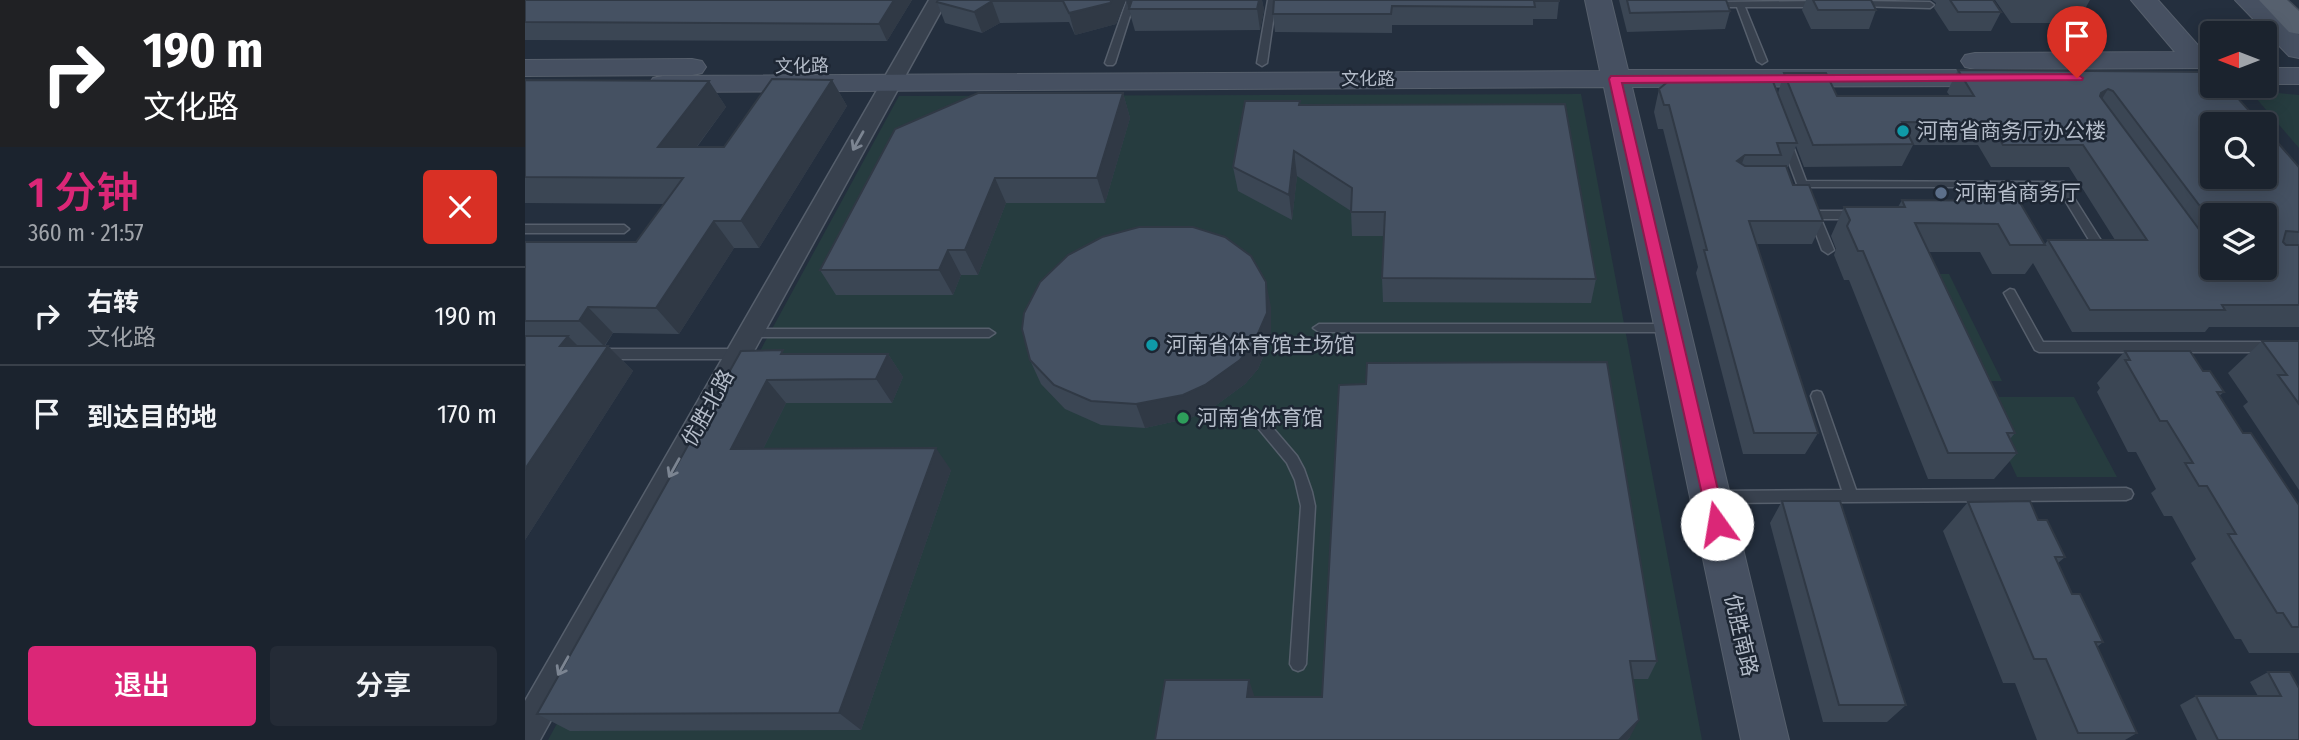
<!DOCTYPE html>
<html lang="zh">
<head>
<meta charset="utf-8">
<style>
	:root { --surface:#1b232e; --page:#242b36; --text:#f1f3f6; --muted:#a0a4aa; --line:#39404a; --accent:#db2777 }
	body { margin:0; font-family:"Fira Sans Condensed","Noto Sans SC",sans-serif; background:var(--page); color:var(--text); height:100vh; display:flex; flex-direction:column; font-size:26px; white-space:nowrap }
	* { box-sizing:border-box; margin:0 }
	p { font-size:23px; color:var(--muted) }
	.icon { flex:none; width:38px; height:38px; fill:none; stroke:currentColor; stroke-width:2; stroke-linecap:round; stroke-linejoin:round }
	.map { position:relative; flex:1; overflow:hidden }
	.details { display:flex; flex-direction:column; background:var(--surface); width:525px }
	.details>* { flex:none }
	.top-card { background:#202124; color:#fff; overflow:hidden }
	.needle { width:46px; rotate:270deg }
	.buttons { position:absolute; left:1675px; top:21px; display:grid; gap:14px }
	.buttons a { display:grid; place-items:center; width:77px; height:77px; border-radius:7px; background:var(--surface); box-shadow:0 4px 18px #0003,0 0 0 2px var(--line); font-size:35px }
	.pin { position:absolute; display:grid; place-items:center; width:60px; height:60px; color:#fff; margin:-72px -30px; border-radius:50% 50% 50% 0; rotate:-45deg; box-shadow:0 0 7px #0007 }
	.pin .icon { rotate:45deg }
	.me { position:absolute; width:77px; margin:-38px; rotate:347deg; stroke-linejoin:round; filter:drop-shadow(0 0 5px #0008) }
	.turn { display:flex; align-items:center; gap:24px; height:147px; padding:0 28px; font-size:32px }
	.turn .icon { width:91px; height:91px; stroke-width:2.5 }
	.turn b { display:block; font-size:49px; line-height:60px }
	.round { display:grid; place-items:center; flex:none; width:74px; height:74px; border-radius:7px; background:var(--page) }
	.head { display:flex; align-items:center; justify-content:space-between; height:119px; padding:0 28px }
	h1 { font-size:42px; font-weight:600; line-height:52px; color:var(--accent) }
	.action { display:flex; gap:14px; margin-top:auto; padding:14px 28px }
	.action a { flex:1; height:80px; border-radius:7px; background:var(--accent); color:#fff; font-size:28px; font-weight:600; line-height:80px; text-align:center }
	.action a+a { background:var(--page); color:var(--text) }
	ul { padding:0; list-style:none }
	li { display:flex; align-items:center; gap:21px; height:98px; padding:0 28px; border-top:2px solid var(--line) }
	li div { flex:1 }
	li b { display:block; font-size:26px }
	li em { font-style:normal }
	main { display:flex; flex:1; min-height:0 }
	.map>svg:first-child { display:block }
	.green { fill:#263c3f }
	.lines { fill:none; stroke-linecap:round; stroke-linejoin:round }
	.lane-casing { stroke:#565f6c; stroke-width:3 }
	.street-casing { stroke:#565f6c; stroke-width:3 }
	.secondary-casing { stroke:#565f6c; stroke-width:2 }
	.primary-casing { stroke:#414a57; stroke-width:3 }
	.lane { fill:#38414e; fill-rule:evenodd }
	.street { fill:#38414e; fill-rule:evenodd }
	.secondary { fill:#465061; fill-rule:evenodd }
	.primary { fill:#56606e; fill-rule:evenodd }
	.wall { fill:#3b4654; fill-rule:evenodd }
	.shaded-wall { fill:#303945 }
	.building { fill:#455162; stroke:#303945; stroke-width:2; fill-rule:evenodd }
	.oneway { stroke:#7c8592 }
	.route { fill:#db2777; stroke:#8e194d; stroke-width:2 }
	.culture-dot { fill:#0f9aa8; stroke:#1d2633; stroke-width:2.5 }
	.service-dot { fill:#5c6f8a; stroke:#1d2633; stroke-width:2.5 }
	.leisure-dot { fill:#2e9e5b; stroke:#1d2633; stroke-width:2.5 }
	.labels { text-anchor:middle; stroke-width:5; stroke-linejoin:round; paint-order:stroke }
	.far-street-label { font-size:18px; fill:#b4bcc9; stroke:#1d2633 }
	.poi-label { font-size:21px; fill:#b4bcc9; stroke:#1d2633; text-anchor:start }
	.street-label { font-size:21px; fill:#b4bcc9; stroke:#1d2633 }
</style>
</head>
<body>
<main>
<section class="details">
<div class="top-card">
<div class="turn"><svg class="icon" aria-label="right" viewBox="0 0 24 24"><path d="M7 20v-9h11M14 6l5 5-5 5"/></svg><div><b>190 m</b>文化路</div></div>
</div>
<div class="head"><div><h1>1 分钟</h1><p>360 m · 21:57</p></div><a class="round" style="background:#d93025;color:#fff"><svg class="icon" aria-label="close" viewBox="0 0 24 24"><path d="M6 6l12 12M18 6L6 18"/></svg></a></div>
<ul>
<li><svg class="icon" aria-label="right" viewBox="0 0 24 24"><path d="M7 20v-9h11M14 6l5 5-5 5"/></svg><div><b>右转</b><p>文化路</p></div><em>190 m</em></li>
<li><svg class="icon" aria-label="arrive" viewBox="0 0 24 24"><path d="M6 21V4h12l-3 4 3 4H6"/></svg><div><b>到达目的地</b></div><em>170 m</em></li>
</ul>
<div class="action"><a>退出</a><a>分享</a></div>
</section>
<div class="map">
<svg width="1774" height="740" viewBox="0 0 1774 740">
	<rect width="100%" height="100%" fill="#242f3e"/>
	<path class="green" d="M1724,90L1774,95V148Z
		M1056,94L1177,740H23L374,96Z
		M1399,274H1424L1477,381H1448Z
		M1455,397H1549L1592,477H1492Z"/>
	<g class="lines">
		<defs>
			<path id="lane" d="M602,0H610L590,63L588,65H582L580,63Z
				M743,0H751L742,63L737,66L732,63Z
				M1332,1L1405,2L1409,5L1405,8L1329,6L1328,4Z
				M1185,2L1296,1L1300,4L1296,7H1220L1242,61L1237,64L1232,61L1212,7H1188L1184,4Z
				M1261,138L1266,141L1281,181L1539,182L1582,250L1580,253H1572L1532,187H1277L1272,184L1256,141Z
				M1289,211H1331L1336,215L1331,219H1296L1309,250L1303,254L1297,250L1284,215Z
				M0,225H99L104,229L99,233H0Z
				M1485,289L1489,290L1518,342H1744L1750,347L1744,352H1514L1510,350L1479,293Z
				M794,324H1143L1149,328L1143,332H794L788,328Z
				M225,329H464L470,333L464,337H225L219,333Z
				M77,349H214L220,354L214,359H77L71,354Z
				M1292,391L1296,392L1298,396L1331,490L1601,488L1606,490L1608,494L1606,498L1601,500L1189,503L1184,501L1182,497L1184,493L1189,491L1317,490L1286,396L1288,392Z
				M734,417L739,418L748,428L772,456L779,469L787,492L790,506L781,664L778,669L773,671L768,669L765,664L776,506L770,480L762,463L728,422L729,418Z"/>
			<path id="street" d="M404,0H422L15,740H0V701Z"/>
			<path id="secondary" d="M1060,0H1086L1103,70H1479L1489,72L1493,78L1489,84L1479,86L1107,87L1264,740H1216L1079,87L138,92L128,90L124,84L128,78L138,76L1075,71Z
				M1606,0H1633L1679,52H1687V68L1450,69L1440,67L1436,61L1440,55L1450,53L1650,52Z
				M1710,0H1738L1774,35V58L1764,56Z
				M167,59L177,61L181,67L177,73L167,75L0,76V60Z
				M1740,68H1774V84H1740Z"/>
			<path id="primary" d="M1734,0H1762L1774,11V34L1764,32Z"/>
		</defs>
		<use href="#lane" class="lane-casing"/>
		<use href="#street" class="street-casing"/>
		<use href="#secondary" class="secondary-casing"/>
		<use href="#primary" class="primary-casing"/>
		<use href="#lane" class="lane"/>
		<use href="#street" class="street"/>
		<use href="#secondary" class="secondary"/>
		<use href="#primary" class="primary"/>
	</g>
	<path class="wall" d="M0,0H387L362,41L0,40Z
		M413,0H601L591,24L550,35L544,22L475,23L457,33L420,23L412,2Z
		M601,0H737L739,10L735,30L610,31Z
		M749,0H1034L1032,19H1008V25H867V33L750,32L748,14Z
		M1094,0H1201L1205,11L1200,29L1102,32Z
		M1281,0H1346L1351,10L1344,29H1286L1277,10Z
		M1407,0H1468L1476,12L1466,31H1424L1409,8L1411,3Z
		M1470,0H1565L1552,23H1486Z
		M1433,70L1684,72L1774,167V327H1684L1680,332H1547L1508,263L1500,274H1467L1455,252H1404L1490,433L1485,439L1492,453L1469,479H1403L1324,280H1319L1309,255L1311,249L1306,236L1319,207H1373L1377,200L1494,201L1520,244L1523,240H1590L1544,167H1466L1453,145H1388L1377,166L1279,167L1271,146L1263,167H1261L1268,185L1298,221L1287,244H1232L1293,433L1280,454H1218L1171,273L1173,267L1138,129H1133L1129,112L1134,89L1253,93L1259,73L1312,96H1425L1422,92ZM1687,215H1740L1687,268Z
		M0,80L184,81L201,107L172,147H199L307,80L322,106L234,248H209L154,334L88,333L80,346H83L108,371L0,540V242H111L139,204L0,203Z
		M598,93L605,118L580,203H481L453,275H436L428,295H311L295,270Z
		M775,105L1071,279L1066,303L858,302L857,278L859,236H827L826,211L772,176L767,220L713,191L708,167Z
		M746,307V338L733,369L720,384L686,409L665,418L620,428L576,425L540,409L516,384L505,360Z
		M1737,341H1774V490L1718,406L1723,402L1703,373Z
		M216,351L261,354H363L378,377L367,403H261L238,449L426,470L336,730L45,731L12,714Z
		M1600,351L1678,371L1699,392L1694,396L1718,433L1774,505V653H1724L1716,639H1710L1682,591L1666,563L1671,559L1647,516H1639L1626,493L1631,489L1611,452H1603L1572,392L1575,388L1572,383Z
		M814,385L1132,661L1123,679H1108L1105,737L1102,740H630L730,697H797Z
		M1257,501L1381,705L1362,722H1298L1245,523Z
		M1443,502L1513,520L1540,557L1533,563L1547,594L1578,642L1572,647L1612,733L1600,740H1512L1490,683H1478L1418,531Z
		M1743,672L1774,688V740H1672L1655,705L1671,696H1733L1725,682Z"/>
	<path class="shaded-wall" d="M369,0H387L362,41L354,24Z
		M587,0H601L591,24L550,35L544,13Z
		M601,0H609L604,9L607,20Z
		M734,0H737L739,10L735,30L732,9Z
		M467,1L475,23L457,33L449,12Z
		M307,80L322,106L234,248L216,221Z
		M184,81L201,107L152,173L133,147Z
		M1583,89L1569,112L1576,93Z
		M598,93L605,118L580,203L572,178Z
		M769,151L772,176L767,220L764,195Z
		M1220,155L1212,178V161Z
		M470,178L481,203L453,275L440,250Z
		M189,221L209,248L154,334L131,308Z
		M423,250L436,275L428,295L414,270Z
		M741,282L746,307V338L733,369L720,384L686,409L665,418L620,428L611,404Z
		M63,307L88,333L79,346L54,321Z
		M43,336L69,362L35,346Z
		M83,346L108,371L0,540V469Z
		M363,354L378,377L367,403L351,379Z
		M242,380L261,403L227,471L206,449Z
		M411,448L426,470L336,730L314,713Z
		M724,680L730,698L722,697Z
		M1114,720L1105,737L1102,740H1094Z"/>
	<path class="building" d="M0,0H369L354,24L0,22Z
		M413,0H587L585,3L544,13L538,1H467L449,12L412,2Z
		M607,0H734L732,9H604Z
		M749,0H1034V1H1009L1010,7L867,6L866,14H748Z
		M1102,0H1201L1205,11L1105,13Z
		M1288,0H1346L1351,10H1293Z
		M1425,0H1468L1476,12H1433Z
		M1433,70L1684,72L1687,75V86H1702L1736,124H1687V177H1740V128L1774,167V232L1761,231L1758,242L1761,245H1774V305H1697L1700,310H1565L1523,240H1622L1558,145H1478L1465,123L1377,122L1388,144L1288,145L1259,73H1301L1312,96H1449ZM1583,89L1588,91L1687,222V215H1740V268H1687V240L1679,236L1575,96L1576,93Z
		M247,79L307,80L216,221H189L131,308L63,307L54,321H0V242H111L158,178L0,177V80L184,81L133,147H199Z
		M1146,79H1247L1272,143H1252L1256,155H1220L1212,161L1220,166H1261L1268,185H1284L1298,221H1224L1293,433H1229L1179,250H1182L1144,105H1139L1134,89Z
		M453,93H598L572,178H470L440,250H423L414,270H295L370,129Z
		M720,101H775L774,105L1040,104L1071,279L857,278L860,212H826L827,188L769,151L764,195L708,167Z
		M1377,200L1494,201L1520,245H1485L1473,224L1390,223L1490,433H1482L1492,453H1423L1338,251H1333L1322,226L1325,220L1319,207H1380Z
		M614,227H668L700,237L726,256L741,282L742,313L728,345L715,360L680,385L658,395L611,404L566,401L529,385L505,360L497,329L499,313L515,282L543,255L577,237Z
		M0,336H43L35,346H83L0,469Z
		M1737,341H1774V404L1753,375H1762Z
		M258,350L256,354H363L351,379L242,380L206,449L411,448L314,713L12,714L216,351Z
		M1600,351H1665L1678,371H1685L1699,392H1692L1718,433H1726L1774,505V627H1767L1758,613H1752L1703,534H1711L1682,486H1674L1660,463H1668L1642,421H1635L1600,360H1605Z
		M1082,362L1132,661H1105L1114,720L1094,740H630L640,680H724L722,697H797L814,385L841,384L842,363Z
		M1257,501H1315L1381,705H1314Z
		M1505,501L1513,520H1522L1540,557H1530L1547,594H1555L1578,642H1570L1612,733H1553L1521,659H1509L1443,502Z
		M1743,672H1765L1774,688V740H1693L1671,696H1756Z"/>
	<defs><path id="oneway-shaft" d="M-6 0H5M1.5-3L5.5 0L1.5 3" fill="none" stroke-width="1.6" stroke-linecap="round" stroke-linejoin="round" transform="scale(1.75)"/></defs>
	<g class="oneway">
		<use href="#oneway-shaft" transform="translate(333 141) rotate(119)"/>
		<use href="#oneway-shaft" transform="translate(149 468) rotate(119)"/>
		<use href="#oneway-shaft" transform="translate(38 666) rotate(119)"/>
	</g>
	<path class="route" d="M1552,74L1558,78L1557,80L1097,83L1201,524L1198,530L1192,532L1185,530L1084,79L1086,76Z"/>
	<g class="culture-dot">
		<circle cx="1378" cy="131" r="7"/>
		<circle cx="627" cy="345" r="7"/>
	</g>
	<circle class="service-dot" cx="1416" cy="193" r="7"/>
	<circle class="leisure-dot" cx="658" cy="418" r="7"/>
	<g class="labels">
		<g class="far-street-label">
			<text transform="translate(277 66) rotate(-1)" y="6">文化路</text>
			<text x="843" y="85">文化路</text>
		</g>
		<g class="poi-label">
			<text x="1392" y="138">河南省商务厅办公楼</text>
			<text x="1430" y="200">河南省商务厅</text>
			<text x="641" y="352">河南省体育馆主场馆</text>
			<text x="672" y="425">河南省体育馆</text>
		</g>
		<g class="street-label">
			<text transform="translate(183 408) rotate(-61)" y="7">优胜北路</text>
			<text transform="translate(1216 635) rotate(77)" y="7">优胜南路</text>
		</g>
	</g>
</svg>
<div class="buttons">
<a><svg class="needle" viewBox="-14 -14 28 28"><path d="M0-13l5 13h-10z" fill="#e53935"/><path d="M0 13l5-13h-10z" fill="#a0a4aa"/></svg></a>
<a><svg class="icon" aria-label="search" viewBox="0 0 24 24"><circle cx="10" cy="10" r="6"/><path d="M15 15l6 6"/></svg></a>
<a><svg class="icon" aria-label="layers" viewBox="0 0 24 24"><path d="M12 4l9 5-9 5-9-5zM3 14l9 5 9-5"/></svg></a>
</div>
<div class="pin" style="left:1552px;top:78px;background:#d93025"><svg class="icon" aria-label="arrive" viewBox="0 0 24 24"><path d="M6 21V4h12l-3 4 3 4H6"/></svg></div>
<svg class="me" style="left:1192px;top:524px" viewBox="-20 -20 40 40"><circle r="19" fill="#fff"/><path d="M0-13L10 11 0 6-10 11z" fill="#db2777"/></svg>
</div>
</main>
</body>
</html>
